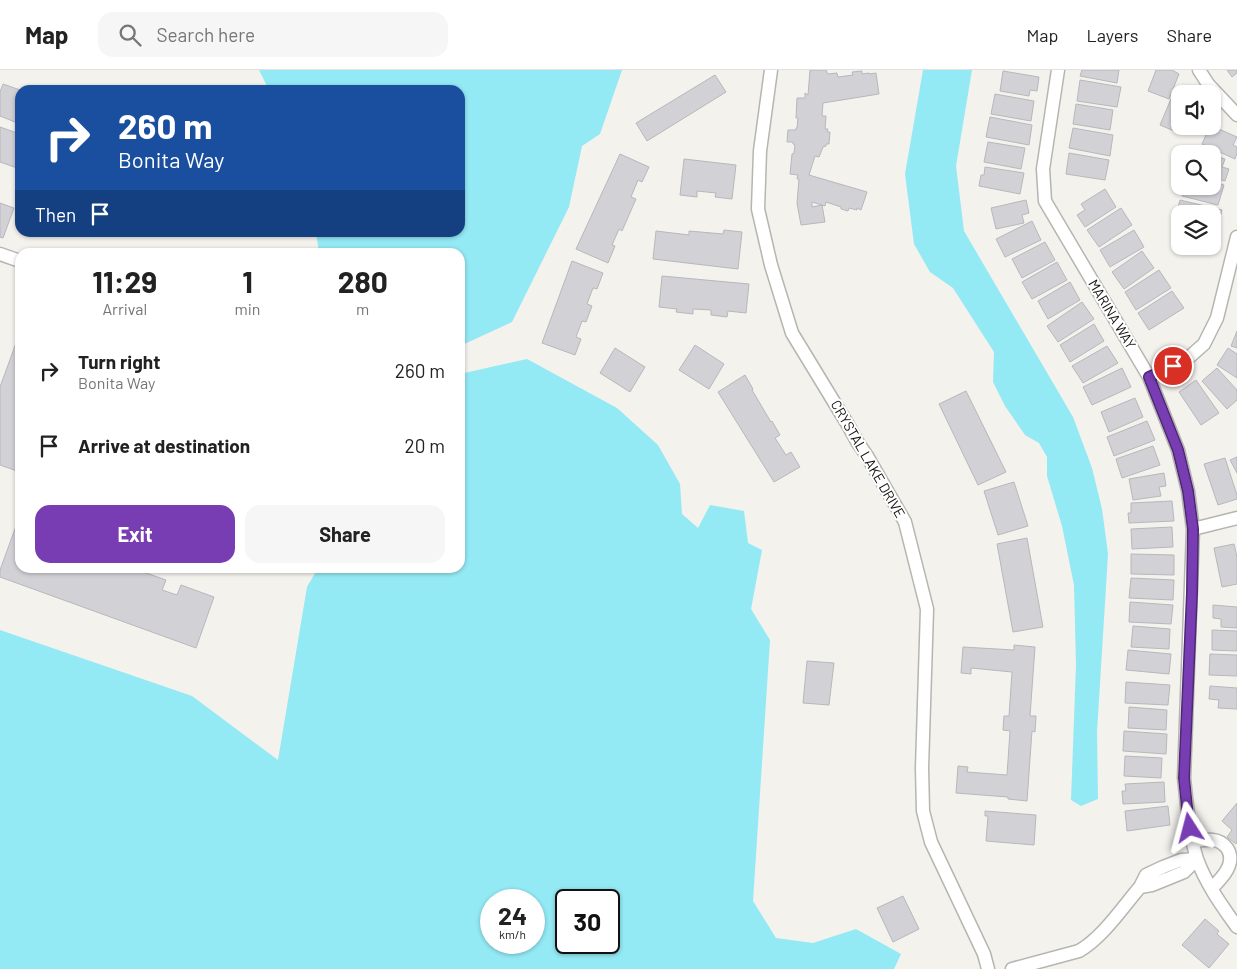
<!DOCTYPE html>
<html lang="en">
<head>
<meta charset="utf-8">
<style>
	:root { --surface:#fff; --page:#f6f6f6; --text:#222; --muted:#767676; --line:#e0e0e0; --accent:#783db3 }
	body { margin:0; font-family:Barlow,sans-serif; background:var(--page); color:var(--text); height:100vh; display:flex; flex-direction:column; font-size:19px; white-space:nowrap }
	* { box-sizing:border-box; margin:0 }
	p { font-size:16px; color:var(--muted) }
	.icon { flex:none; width:28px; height:28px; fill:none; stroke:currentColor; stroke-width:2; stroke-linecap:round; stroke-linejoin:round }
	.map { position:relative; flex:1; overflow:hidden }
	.sheet { position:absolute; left:15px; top:178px; width:450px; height:325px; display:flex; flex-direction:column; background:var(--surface); border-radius:15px; box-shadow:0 1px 4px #0004 }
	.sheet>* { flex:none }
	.top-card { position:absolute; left:15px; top:15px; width:450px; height:152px; border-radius:15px; box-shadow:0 1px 4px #0004; background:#1a4fa0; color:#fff; overflow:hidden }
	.fabs { position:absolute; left:1171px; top:15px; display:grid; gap:10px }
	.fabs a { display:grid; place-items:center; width:50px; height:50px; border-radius:10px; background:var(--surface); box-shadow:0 1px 4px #0004; font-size:25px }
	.speed { position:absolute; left:480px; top:819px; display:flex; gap:10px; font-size:25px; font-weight:700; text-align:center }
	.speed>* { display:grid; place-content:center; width:65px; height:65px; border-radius:50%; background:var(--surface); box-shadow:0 1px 4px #0004; line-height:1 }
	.speed small { font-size:12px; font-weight:400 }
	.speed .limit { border:2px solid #111; border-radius:8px; background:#fff; color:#111 }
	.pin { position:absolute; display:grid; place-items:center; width:42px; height:42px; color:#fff; margin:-21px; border:2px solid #fff; border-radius:50%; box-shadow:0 1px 5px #0007 }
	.me { position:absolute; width:55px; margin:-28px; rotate:351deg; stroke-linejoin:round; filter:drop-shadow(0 0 4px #0008) }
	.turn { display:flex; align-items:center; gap:18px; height:105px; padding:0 20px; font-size:22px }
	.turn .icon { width:65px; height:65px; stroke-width:2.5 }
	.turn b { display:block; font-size:35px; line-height:42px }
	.then { display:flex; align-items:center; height:48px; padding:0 20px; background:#0003; gap:10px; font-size:19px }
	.eta { display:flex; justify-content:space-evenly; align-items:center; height:85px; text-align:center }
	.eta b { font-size:30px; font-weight:700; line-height:35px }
	.cta { display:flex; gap:10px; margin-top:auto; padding:10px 20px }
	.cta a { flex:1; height:58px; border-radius:15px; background:var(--accent); color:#fff; font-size:20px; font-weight:700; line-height:58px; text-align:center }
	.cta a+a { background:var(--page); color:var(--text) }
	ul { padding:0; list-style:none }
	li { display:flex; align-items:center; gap:15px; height:75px; padding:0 20px }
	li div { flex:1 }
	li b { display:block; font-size:19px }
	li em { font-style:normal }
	header { display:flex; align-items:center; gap:30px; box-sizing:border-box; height:70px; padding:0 25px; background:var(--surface); border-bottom:1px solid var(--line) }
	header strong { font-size:24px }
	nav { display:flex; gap:28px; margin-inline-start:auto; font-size:18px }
	.search { width:350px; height:45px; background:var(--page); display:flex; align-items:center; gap:12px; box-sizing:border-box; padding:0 18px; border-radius:15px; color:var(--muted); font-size:19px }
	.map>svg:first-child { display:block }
	.water { fill:#93e9f4; fill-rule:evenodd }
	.building { fill:#d1d1d6; stroke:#b8b8bc }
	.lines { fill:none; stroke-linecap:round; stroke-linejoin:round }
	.minor-casing { stroke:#b6b5b1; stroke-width:15 }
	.minor { stroke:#fff; stroke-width:12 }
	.route-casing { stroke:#4e2874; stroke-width:12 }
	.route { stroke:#783db3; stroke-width:9 }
	.labels { text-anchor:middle; stroke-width:4; stroke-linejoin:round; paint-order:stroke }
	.street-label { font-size:14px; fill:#11110f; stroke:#fff }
</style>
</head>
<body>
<header>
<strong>Map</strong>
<div class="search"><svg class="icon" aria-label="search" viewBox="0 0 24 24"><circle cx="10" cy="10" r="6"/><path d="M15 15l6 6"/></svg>Search here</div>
<nav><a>Map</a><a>Layers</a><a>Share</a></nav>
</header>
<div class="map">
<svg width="1237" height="899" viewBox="0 0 1237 899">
	<rect width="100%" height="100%" fill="#f3f2ed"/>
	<path class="water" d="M259,0H622L600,64L582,76L569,137L512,252L460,276V182H319L316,163L460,162V20H269Z
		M923,0H972L956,96L964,161L1073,347L1092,398L1102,439L1108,484L1097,662L1098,729L1081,736L1071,730L1076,595L1074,515L1062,456L1047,406V387L1039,373L1025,365L1005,336L993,312L994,282L953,218L930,202L914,174L905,104Z
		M527,289L617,338L658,375L680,414L682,444L698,458L710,435L744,441L748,473L762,480L751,539L770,570L753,831L776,868L813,873L856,859L901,884L894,899H0V560L192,626L278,690L307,517L318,498H460V304ZM491,830H534V872H491ZM566,830H609V872H566Z"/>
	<path class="building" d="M810,0H826L828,4L837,3L838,7L853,5L852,2L862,1V4L869,3V4L876,3L879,24L823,33L822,46H826L825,59H828L827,62H830L829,74H826V76L823,77L819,87L815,86L809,105L867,122L861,140L857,138V140L849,138L848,141L841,139V137L826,132L825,136L812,132V137L822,135L825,152L801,155L797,133L799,109H797L798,105L790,104L792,84L794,83L795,75L793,74V72H787L788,60H796V58H797L798,48H796L797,28H805V23L808,25Z
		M1082,0H1119L1117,13L1080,6Z
		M1156,0H1172L1179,4L1169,29L1148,21Z
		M1227,0H1237V3L1232,7Z
		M1003,1L1039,7L1037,21L1030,20L1029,26L1000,21Z
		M715,5L726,22L647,71L636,53Z
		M1080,10L1121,17L1117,37L1077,31Z
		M3,14L20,20V54L0,46V22Z
		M1176,17L1193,24H1180V56H1182L1179,63L1160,55Z
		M995,24L1034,31L1031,51L991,44Z
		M1076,34L1113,40L1110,60L1073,54Z
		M990,47L1032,55L1029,75L986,67Z
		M1210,56H1212L1237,67L1233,75L1237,77V83L1235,89L1202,74Z
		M0,57L20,64V99L0,92Z
		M1073,58L1113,65L1110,86L1069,78Z
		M988,72L1025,78L1021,99L984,92Z
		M1198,80L1209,84H1197Z
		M1069,83L1109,90L1105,110L1066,104Z
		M620,84L649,97L642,112L638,110L631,127L636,129L622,161L619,159L612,175L615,176L608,193L576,179Z
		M1212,85L1225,89L1222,97L1229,99L1225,111L1212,107Z
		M684,89L736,95L732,129L715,127L716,123L697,121V127L680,125Z
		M985,97L1024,103L1020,124L979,116L981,105H984Z
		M1212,112L1224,115L1218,135L1182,126L1184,116H1212Z
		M1105,119L1116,137L1085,157L1077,145L1085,140L1081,134Z
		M1026,130L1029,143L1022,145L1024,153L996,159L991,138Z
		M1180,130L1222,140L1217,159L1212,158V144H1180V150L1175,149Z
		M0,133L14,138L3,168L0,167Z
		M1121,138L1132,155L1099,177L1087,160Z
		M1032,151L1041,170L1005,187L996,169Z
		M1179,153L1180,154V175L1174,173Z
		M724,160L742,162L738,199L653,189L656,161L689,165V161L723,164Z
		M1134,160L1144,177L1110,197L1100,180Z
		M1045,172L1055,190L1022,208L1012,189Z
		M1184,176H1212L1210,183Z
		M1142,181L1154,198L1124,219L1112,202Z
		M572,191L603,203L597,219L593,218L587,234L592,236L586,252L582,251L576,267L581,269L575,285L542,273Z
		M1057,192L1067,210L1032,229L1022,212Z
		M1159,200L1171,218L1136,240L1125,222Z
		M662,206L749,214L746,243L728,241L727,247L711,245V240L693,239V244L676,242L677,239L659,237Z
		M1070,212L1080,230L1048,249L1038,231Z
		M1172,221L1184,238L1149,260L1138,243Z
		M1082,232L1094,249L1058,272L1047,256Z
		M1094,254L1104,271L1070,292L1060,275Z
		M1237,261V278L1231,276Z
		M20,262V402L0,395V317Z
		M695,275L724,294L709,319L679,300Z
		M1107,276L1118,293L1083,313L1072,296Z
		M615,278L645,297L630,322L600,303Z
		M1228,278L1237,284V308L1217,295Z
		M1122,298L1131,317L1092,335L1083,317Z
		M1217,298L1237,320V330L1227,339L1202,311Z
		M745,305L753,319L752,320L771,352L772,351L780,365L775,368L786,385L791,382L800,397L774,412L718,322Z
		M1196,310L1219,343L1201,355L1179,322Z
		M966,321L1006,402L978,415L939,334Z
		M1135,328L1143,347L1109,362L1101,342Z
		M1147,351L1155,370L1114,386L1107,367Z
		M1153,376L1160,395L1122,408L1116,389Z
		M1237,387V403L1230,390Z
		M1225,388L1237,425V429L1218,435L1204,394Z
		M1164,403L1166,416L1159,417L1161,426L1133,430L1129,409Z
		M1014,412L1028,456L998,465L984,421Z
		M1172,431L1174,451L1129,453L1128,443H1131V433Z
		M16,456L20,457V498H132L166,510L162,520L177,525L181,515L214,527L196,578L0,507V500Z
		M1172,457L1173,477L1132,479L1131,459Z
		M1027,468L1043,557L1013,562L997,474Z
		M1234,474L1237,487V514L1222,517L1214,478Z
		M1131,484L1174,485V505L1131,504Z
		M1131,508L1174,510L1173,530L1129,528Z
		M1130,532L1173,535L1171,554L1129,552Z
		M1213,535L1237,537V558L1221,557V549L1213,548Z
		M1133,556L1170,559L1169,579L1131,577Z
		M1212,560L1237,561V581L1212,580Z
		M1014,575L1035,577L1030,646H1036L1035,662L1032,661L1027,731L1008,729V727L956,723L958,696L968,697L967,702L1007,705L1010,661L1003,660L1004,646H1009L1012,602L971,598V604L961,603L963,577L1014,580Z
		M1128,580L1171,584L1169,604L1126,600Z
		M1210,584L1237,585V606L1209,605Z
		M807,591L834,593L829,635L803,633Z
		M1126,612L1170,615L1168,635L1125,633Z
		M1210,616L1237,618V639L1218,638L1219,630L1209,629Z
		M1129,637L1167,640L1166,660L1128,658Z
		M1124,661L1167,664L1166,684L1123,681Z
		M1125,686L1162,688L1161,708L1124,706Z
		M1164,712L1165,732L1123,734L1122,721H1126L1125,714Z
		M1237,733V772L1236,774L1227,767L1232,760L1222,751Z
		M1168,736L1170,755L1127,761L1125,741Z
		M985,741L1036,745L1034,775L986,771L988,746H985Z
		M903,826L919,859L893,872L877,838Z
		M1205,849L1219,861L1217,864L1229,874L1209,898L1182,875Z"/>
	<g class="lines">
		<defs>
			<path id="minor" d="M771,0L760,81L758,139L771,195L792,263L848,355L858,373L867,386L905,452L927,539L922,698L923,741L931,772L984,884L988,899
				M1058,0L1043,99L1045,131L1149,307L1178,380L1188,421L1193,459L1184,708C1187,735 1189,763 1197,789C1206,814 1222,836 1237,857
				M1199,0L1208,14L1237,45
				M0,184L20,191
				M1149,307L1186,290L1204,274L1217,248L1237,167
				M1193,459L1237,448
				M1193,771C1199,771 1207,769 1213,770C1218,770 1224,774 1227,778C1237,793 1222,808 1212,818
				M1197,789L1184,802L1152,815L1140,817L1146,805L1163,797L1181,790Z
				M1012,899L1079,881C1103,867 1122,838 1140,817"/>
		</defs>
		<use href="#minor" class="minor-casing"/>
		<use href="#minor" class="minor"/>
	</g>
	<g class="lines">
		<defs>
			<path id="route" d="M1173,296L1149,307L1178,380L1188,421L1193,459L1192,523L1184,708L1188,747L1190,758"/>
		</defs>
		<use href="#route" class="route-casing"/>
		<use href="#route" class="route"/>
	</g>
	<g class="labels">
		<g class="street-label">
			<text transform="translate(1112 244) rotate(59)" y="5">MARINA WAY</text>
			<text transform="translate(868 389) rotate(60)" y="5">CRYSTAL LAKE DRIVE</text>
		</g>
	</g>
</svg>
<div class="fabs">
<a><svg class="icon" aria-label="sound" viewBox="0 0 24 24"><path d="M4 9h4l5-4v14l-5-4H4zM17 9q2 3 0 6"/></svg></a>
<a><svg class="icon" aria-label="search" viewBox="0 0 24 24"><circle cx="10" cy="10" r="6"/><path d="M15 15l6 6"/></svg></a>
<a><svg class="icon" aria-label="layers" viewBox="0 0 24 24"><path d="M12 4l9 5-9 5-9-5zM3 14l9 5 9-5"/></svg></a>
</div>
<div class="speed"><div>24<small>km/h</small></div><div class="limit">30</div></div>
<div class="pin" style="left:1173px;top:296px;background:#d93025"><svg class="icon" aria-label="arrive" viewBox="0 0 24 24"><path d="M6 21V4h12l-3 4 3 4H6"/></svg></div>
<svg class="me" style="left:1190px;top:758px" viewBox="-20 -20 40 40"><path d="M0-17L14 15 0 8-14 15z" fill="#783db3" stroke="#fff" stroke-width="4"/></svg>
<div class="top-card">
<div class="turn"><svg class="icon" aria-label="right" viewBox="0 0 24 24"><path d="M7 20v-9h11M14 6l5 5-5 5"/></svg><div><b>260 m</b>Bonita Way</div></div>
<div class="then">Then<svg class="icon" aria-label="arrive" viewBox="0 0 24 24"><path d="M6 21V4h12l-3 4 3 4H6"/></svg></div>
</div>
<section class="sheet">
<div class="eta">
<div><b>11:29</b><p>Arrival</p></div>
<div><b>1</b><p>min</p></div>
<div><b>280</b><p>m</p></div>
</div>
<ul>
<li><svg class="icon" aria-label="right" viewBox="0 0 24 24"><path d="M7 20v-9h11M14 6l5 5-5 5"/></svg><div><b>Turn right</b><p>Bonita Way</p></div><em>260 m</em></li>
<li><svg class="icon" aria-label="arrive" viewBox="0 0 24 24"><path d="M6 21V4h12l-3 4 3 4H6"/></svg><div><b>Arrive at destination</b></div><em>20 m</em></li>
</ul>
<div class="cta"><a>Exit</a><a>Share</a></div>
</section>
</div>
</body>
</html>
